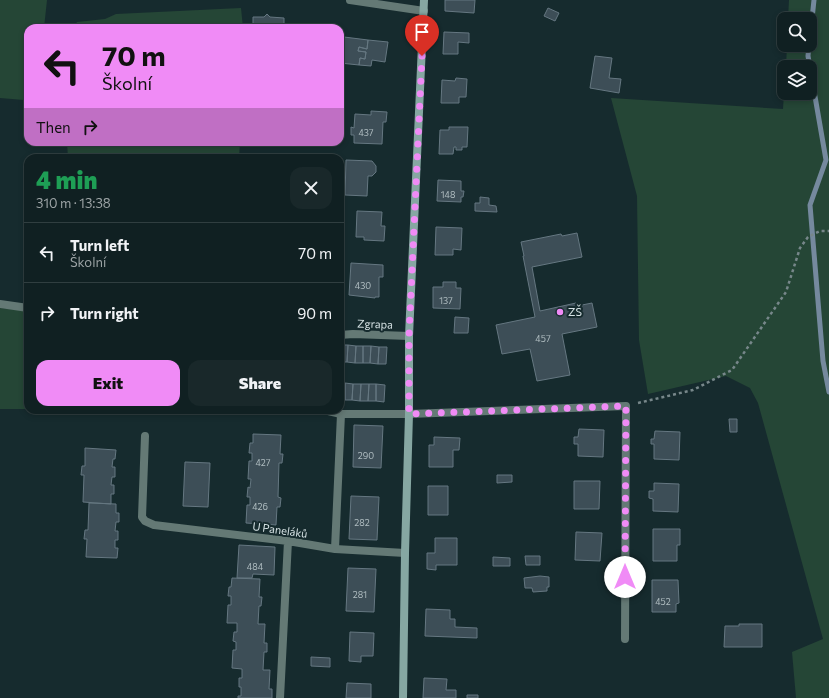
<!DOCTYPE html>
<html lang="en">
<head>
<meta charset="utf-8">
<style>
	:root { --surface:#102022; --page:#19282a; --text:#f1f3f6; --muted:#9ca3a5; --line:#303e40; --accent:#f08bf6 }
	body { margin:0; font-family:Commissioner,sans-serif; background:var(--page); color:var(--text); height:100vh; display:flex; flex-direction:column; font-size:15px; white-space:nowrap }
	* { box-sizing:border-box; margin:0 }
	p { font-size:13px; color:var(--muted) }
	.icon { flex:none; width:22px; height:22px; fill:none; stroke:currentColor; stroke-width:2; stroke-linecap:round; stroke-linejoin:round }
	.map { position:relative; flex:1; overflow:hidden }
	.panel { position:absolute; left:24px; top:154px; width:320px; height:260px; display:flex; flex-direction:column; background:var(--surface); border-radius:12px; box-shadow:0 2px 6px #0003,0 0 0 1px var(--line) }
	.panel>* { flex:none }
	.banner { position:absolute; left:24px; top:24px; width:320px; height:122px; border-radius:12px; box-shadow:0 2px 6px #0003,0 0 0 1px var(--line); background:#f08bf6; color:#111; overflow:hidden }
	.buttons { position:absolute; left:777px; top:12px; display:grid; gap:8px }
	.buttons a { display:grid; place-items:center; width:40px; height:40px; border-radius:8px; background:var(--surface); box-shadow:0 2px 6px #0003,0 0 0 1px var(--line); font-size:20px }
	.pin { position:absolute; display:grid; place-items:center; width:34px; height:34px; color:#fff; margin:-41px -17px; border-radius:50% 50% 50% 0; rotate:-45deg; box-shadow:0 0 4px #0007 }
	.pin .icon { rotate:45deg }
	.me { position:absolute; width:44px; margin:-22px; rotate:0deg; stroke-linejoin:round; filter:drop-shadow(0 0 3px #0008) }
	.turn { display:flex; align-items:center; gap:14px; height:84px; padding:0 12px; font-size:18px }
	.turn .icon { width:52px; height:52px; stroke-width:2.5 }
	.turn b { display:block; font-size:28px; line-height:34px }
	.then { display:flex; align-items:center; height:38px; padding:0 12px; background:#0003; gap:8px; font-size:15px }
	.round { display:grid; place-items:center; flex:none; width:42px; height:42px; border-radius:12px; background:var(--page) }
	.summary { display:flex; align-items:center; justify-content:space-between; height:68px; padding:0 12px }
	h1 { font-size:24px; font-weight:800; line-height:30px; color:#1e9e55 }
	.button { display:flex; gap:8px; margin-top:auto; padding:8px 12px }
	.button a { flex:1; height:46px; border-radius:12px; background:var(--accent); color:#111; font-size:16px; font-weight:800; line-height:46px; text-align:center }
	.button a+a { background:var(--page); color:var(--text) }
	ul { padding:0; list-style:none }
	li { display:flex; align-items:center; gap:12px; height:60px; padding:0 12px; border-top:1px solid var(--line) }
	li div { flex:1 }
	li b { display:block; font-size:15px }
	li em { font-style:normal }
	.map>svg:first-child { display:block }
	.green { fill:#254636 }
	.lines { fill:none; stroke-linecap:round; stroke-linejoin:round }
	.stream { stroke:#75899e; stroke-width:5 }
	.building { fill:#3d4e57; stroke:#657781 }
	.path { stroke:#77878a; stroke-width:2.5; stroke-dasharray:3 3; stroke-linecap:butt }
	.street { stroke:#647975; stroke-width:8 }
	.secondary { stroke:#86a7a2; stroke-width:8 }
	.route { stroke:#f08bf6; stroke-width:7; stroke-dasharray:0 12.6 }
	.poi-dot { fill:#f08bf6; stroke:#162b2e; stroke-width:1.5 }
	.labels { text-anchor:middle; stroke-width:4; stroke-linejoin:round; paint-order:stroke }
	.number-label { font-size:9px; fill:#b0bdc1 }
	.poi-label { font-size:11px; fill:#d6e2e4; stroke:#162b2e; text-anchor:start }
	.street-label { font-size:11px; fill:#d6e2e4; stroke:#162b2e }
</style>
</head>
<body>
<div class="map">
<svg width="829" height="698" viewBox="0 0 829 698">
	<rect width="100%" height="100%" fill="#162b2e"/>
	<path class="green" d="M0,0H47L44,28H28V98L24,100L0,98Z
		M789,0H829V698H796L792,652L823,639L758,403L750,388L726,376L648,394L639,340L637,196L611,98L783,109L784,93H810V67H786L787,45H810V19H788Z
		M241,8L243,28H73L77,22L105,19L116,14Z
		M67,142H240L239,158H68Z
		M0,308L28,310V409H0Z"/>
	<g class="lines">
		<path class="stream" d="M810,38L814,0
			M809,45L808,56L826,160L810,205L823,361L829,392"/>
	</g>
	<path class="building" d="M445,0H475L474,13L445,11Z
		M548,8L559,13L555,21L544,16Z
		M267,14L270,17L284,18V28H253V17H264Z
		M444,32L469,33V43L458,42V54H443Z
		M344,37L368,40L367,49L359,47L358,51L366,52L365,59L360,58L359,65L340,63Z
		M368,40L388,42L385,62L372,60L371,66L359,65L360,58L365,59L366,52L358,51L359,47L367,49Z
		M595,56L612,58L609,78L621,79L619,93L590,88Z
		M456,78L467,79L466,97H459V103H441L442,80L455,81Z
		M371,111L387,112L386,122H383L382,144L354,143V135H351V127L354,128L355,114L371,115Z
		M449,127H468L467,147H462V150H456V147H454L453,154H439L440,130H449Z
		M346,160L372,161L376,166V172L372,176H368L367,196L345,195Z
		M438,180L461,181V191H464L463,197H461V202L437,201Z
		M480,197L489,198V205L496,206L497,212L475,211V203H480Z
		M357,211L382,212L381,226H385L384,241L364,240V237H356Z
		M436,227L462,228L461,250L453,249V255H435Z
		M577,233L582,257L532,267L540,311L576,303L577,306L592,303L597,327L562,334L570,375L537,381L530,349L502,354L496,325L535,317L523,256H524L521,242L561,234L562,236Z
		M351,263L383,265V277H379V297H375V298L349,295Z
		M443,282H456V288H461L460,309L433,308V287H443Z
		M455,317L469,318L468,333H454Z
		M340,345H348L347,362H340Z
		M348,345L356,346L355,363L347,362Z
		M356,346H363V363H355Z
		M363,346H371L370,363H363Z
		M371,346L379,347L378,364L370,363Z
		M379,347H387L386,364H378Z
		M340,383H345V400H340Z
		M345,383L353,384L352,400H345Z
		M353,384H361L360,401L352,400Z
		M361,384H369L368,401H360Z
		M369,384H376V401H368Z
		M376,384L385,385L384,402L376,401Z
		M729,419H737V432H730Z
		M354,425L383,426L381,468L353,467Z
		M579,429L604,430L603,457L578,456V444H574V437H578Z
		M655,431L680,432L679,460L654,459V444H651V439H654Z
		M253,434L281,435L280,454H283L282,463H279L278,497L281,498L280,507H277L276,525L246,523L247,505H250V497H247L248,487L250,488L251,479H248L249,461H252V453H249L250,443H253Z
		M434,437L460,438L459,450H453V467H429V445H434Z
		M85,448L116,450L115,459H113L112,467H115V477H112L111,485H114V494H111V504L83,502L84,475H81L82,466H85Z
		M185,462L210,463L208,507L183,506Z
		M497,475H512V482L497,483Z
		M574,481H600L599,509H574Z
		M654,483L679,484L678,512L653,511V499L649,498V491H654Z
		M428,486H448V515H428Z
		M351,496L379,497L377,540L349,539Z
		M89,503L116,504V513H119V522H116L115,531H118V540H115V548H118L117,558L86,557L87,539H84L85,530H88Z
		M653,529H680V545H677V561H653Z
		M576,532L602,533L600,561L575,560Z
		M435,538H457V565H436V570L427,569V553H435Z
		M239,545L275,547L274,575L253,574L252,578H237Z
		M525,556H540V565H526Z
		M493,557L510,558V566H493Z
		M348,568L376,569L374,612L346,611Z
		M540,576L549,577V587H547V591L533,592L532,588H525L524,578Z
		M232,578L260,579L259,597H262L261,606H259L258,624H265L264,643H267V652H264L263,670H270L269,689H272V698H238V696H241V687H239V678H242V669L232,668L233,650H236V642L233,641L234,632H237V623H227L228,605H231V596H228L229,587H231Z
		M652,580H678L679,603L676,604V612H652Z
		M426,609L450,610V619H455V627L477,628V638L425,636Z
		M739,624H762V647H724L725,626H739Z
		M350,632L374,633L373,656H361V662L349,661Z
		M311,657L330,658V667L311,666Z
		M424,678L447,679L446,690H456V698H423Z
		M347,683L371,684V698H346Z
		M467,695H478V698H467Z"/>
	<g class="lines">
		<path class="path" d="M638,403L693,390L732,370L786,292L800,248L808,237L820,231H829"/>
		<path class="street" d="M350,0L424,11
			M0,304L28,308
			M340,335L353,334L409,336
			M324,410L341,414H409L626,406L625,639
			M145,436L142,517L145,521L154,525L288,541L335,549L405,553
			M335,549L341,414
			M280,698L288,541"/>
		<path class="secondary" d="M403,698L405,553L409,414V336L424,0"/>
	</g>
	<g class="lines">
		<path class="route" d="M422,56L409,336V414L626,406L625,577"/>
	</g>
	<circle class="poi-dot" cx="560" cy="312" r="4"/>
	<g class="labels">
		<g class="number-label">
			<text x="366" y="136">437</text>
			<text x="448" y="198">148</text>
			<text x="363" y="289">430</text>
			<text x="446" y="304">137</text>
			<text x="543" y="342">457</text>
			<text x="366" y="459">290</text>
			<text x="263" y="466">427</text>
			<text x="260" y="510">426</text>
			<text x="362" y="526">282</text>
			<text x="255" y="570">484</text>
			<text x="360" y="598">281</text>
			<text x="663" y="605">452</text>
		</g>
		<g class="poi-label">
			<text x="568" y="316">ZŠ</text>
		</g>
		<g class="street-label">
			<text transform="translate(375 324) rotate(2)" y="4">Zgrapa</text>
			<text transform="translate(280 530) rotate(8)" y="4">U Paneláků</text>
		</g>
	</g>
</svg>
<div class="buttons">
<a><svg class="icon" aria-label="search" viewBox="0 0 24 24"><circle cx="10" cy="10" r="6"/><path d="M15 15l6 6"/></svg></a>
<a><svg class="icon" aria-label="layers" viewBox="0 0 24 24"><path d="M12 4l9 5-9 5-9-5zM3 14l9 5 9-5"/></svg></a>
</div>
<div class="pin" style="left:422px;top:56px;background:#d93025"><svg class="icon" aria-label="arrive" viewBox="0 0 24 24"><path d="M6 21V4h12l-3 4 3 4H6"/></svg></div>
<svg class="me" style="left:625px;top:577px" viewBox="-20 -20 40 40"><circle r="19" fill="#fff"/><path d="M0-13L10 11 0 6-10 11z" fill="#f08bf6"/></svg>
<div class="banner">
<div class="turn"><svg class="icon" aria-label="left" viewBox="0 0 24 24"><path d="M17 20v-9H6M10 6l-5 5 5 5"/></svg><div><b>70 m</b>Školní</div></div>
<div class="then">Then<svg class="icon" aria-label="right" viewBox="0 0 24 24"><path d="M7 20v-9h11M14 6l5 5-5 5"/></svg></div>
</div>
<section class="panel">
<div class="summary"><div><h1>4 min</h1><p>310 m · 13:38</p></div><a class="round"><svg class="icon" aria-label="close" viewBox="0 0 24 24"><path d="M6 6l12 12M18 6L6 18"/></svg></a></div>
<ul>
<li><svg class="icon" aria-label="left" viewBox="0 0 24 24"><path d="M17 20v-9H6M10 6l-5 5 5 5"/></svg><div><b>Turn left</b><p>Školní</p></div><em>70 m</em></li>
<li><svg class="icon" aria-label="right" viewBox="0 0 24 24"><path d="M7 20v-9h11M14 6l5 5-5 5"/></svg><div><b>Turn right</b></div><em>90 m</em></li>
</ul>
<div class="button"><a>Exit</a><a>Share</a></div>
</section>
</div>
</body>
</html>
